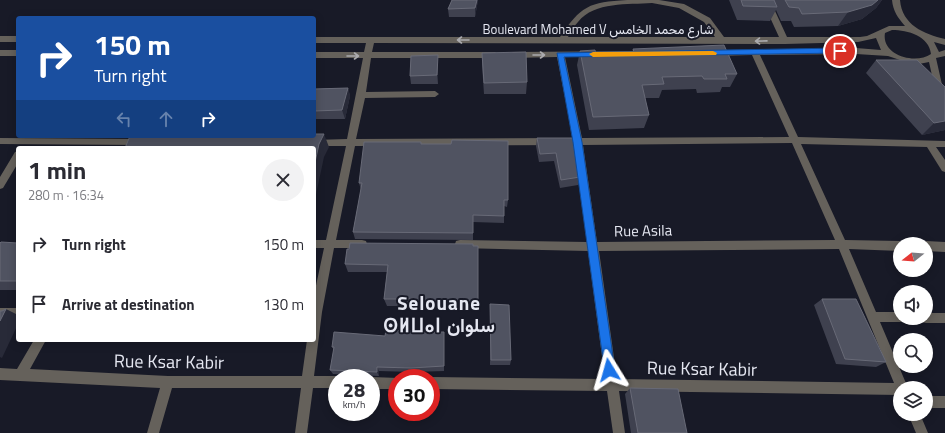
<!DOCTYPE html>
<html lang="en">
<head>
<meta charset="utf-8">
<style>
	:root { --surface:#fff; --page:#f2f2f3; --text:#2b2b33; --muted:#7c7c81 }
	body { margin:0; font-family:"Titillium Web",Vazirmatn,"Noto Sans Tifinagh",sans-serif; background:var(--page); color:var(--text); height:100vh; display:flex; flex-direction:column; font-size:15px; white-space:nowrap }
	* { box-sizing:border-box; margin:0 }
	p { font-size:13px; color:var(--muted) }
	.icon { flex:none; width:22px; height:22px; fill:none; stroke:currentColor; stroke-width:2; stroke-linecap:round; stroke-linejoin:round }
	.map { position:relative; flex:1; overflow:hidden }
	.sheet { position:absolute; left:16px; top:146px; width:300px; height:196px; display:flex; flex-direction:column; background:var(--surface); border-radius:4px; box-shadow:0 2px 10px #0003 }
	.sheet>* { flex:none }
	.guide { position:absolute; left:16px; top:16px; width:300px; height:122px; border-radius:4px; box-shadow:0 2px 10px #0003; background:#1a4fa0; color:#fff; overflow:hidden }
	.needle { width:26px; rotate:253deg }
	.controls { position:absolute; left:893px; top:237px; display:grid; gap:8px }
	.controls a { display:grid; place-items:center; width:40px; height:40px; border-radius:50%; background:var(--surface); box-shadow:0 2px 10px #0003; font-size:20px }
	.speed { position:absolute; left:328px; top:369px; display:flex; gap:8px; font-size:20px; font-weight:700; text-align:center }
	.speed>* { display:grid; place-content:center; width:52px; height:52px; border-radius:50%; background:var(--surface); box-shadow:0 2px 10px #0003; line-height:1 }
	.speed small { font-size:10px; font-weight:400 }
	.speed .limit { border:6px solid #d22; background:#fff; color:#111 }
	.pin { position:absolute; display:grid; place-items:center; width:34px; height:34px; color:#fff; margin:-17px; border:2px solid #fff; border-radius:50%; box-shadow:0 1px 4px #0007 }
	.me { position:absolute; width:44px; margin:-22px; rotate:352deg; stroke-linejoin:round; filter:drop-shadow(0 0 3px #0008) }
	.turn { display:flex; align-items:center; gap:14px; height:84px; padding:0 12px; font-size:18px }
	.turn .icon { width:52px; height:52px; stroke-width:2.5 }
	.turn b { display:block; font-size:28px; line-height:34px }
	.lanes { display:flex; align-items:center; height:38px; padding:0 12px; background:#0003; justify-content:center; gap:20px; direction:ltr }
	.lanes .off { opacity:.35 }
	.round { display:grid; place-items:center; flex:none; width:42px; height:42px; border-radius:21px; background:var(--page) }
	.summary { display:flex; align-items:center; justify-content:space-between; height:68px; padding:0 12px }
	h1 { font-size:24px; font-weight:700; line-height:30px }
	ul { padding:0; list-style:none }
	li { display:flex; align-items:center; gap:12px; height:60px; padding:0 12px }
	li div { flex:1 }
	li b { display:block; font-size:15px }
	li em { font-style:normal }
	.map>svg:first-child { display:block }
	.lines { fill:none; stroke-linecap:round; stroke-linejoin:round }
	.minor { fill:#65615b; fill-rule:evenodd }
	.wall { fill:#3f414f }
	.shaded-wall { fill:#282a38 }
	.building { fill:#505361; stroke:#686a77 }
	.oneway { stroke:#ababae }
	.route { fill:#1a73e8; stroke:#114b97 }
	.slow { fill:#f59e0b }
	.labels { text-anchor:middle; stroke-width:4; stroke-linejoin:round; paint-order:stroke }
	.far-street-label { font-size:13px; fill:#e5e7f1; stroke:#181a27 }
	.street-label { font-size:15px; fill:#e5e7f1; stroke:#181a27 }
	.near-street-label { font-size:18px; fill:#e5e7f1; stroke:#181a27 }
	.district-label { font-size:19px; font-weight:bold; letter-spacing:1px; fill:#e5e7f1; stroke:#181a27 }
</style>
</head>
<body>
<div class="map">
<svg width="945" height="433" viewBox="0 0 945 433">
	<rect width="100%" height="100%" fill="#181a27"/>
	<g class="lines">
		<path class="minor" d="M627,0H659L684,4L710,18L724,37H779L762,0H770L787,37H860L867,36L889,26H905C898,18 893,11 892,0H900C902,25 924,34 945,39V45L934,42L939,52L945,50V56L936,58L943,89L939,92L935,89L929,62L919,64L909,63L888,56L856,54L760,55L798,137L945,141V147H936L945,160V172L942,171L927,147L801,144L845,240L900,241L904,244H900V251L849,249L876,312H900V318H905L904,321L900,322H880L908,388H900V395L619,391L625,433H613L607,391L431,389V378H429L431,377L605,379L588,251L460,248L456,247L455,244L456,241L460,240L587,242L574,145L355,146L336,240H362L366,241L367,244L366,247L362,248H334L322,312L314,376H337L341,378H337V388H313L307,433H295L301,388H172L159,433H147L160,388L0,380V368L17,369L34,340H46L30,369L168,376H302L307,340H314V295L324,248H314V240H326L346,146H314L309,143L314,140L347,139L363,58H314V52H364L366,43H314V37H560C581,6 589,2 627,0ZM652,3L679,8L704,22L715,37H568C571,32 574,26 578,22C595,1 628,5 652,3ZM892,30C908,30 929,36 931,54C915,65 881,55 885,33ZM876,38L881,50L856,48L712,51L711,53L715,56L752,55L789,137L582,138L565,57H645L649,54L645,51L513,52L509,55L513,58L557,57L573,138L356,139L365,98L435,97L439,94L435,91L366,92L371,58H495L499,55L495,52H372L374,43L785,44L858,42ZM792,143L835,240L597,242L583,145ZM839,249L894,383L617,379L599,251Z
			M0,36H18V42H0Z
			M0,50H18V56H0Z
			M0,138L140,139L145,142L140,145L0,144Z
			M18,151V163L3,188L0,189V177L15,152Z
			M926,241L945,242V252L926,251V244H922Z
			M0,308H18V318H0Z
			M926,313H945V323H926L922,322L920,318H926Z
			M371,377L399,378H397V389H371V378H369Z
			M926,396H945V408H926Z
			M908,414H920L928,433H916Z"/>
	</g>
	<path class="wall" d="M452,0H478L475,17H449L448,9Z
		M729,0H882L876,8L862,19L838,26L794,27L791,21H781L776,10L770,21L737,20Z
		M633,49L737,74L730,87H722L720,92L697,93L696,89L662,90L659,98H645L649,115L644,128L589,130L577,65L580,51L596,55H632Z
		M482,53L527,82L526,94H484L482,65Z
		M876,60L945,87V130L922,135L866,73Z
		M438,64V84H411L410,76Z
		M348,88L350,96L345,119H314V89Z
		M537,138H574L580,177L578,185L560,188L554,161L539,162L536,146Z
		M421,142V144L508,200L507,207L504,206V223L473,222V240L355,239L353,232L361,190L359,183Z
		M0,243H18V290H0Z
		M473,246H478V308H417V306H387L384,299L387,272H348L345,264Z
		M822,299L886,362L876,367L836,364L814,305Z
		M490,304L511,360L510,365H490Z
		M415,332L444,336V371L413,372L379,371V376L333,374L330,370L334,350L332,347L385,336Z
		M630,388L687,433H631L625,394Z"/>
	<path class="shaded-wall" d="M477,0H478L475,17V8Z
		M878,0H882L876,8L862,19L838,26L848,12Z
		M438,55V84L437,75Z
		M348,88L350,96L345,119L342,110Z
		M945,121V130L922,135L934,123Z
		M324,134L329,147L324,157L314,204V167L319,144Z
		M6,309L18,315V324L2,358L0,357V321Z
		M377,367L379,371V376L377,372Z"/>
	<path class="building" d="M452,0H477L475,8L448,9Z
		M741,0H774L777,7L743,6Z
		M785,0H878L872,5L848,12L802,14L799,8L789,7Z
		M724,45L737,74H725L727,79H704L702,76L662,77L664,84L642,85L649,115L593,117L580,51L595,50L596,55H635L633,49Z
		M526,52L527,82L484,83L482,53Z
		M438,55L437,75L410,76L411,56Z
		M876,60H917L945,87V121L934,123Z
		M348,88L342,110L314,111V89Z
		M314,134H324L319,144L314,167V148H125L130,136H314Z
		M537,138H574L580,177L561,180L556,153L540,154Z
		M452,140L508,141V200H504V216L473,215V233L353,232L362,183H359L364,142H421V144H451Z
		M1,242L18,243V281H0V243Z
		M350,243L473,244V246H478V301H416V299H384L388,265L345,264L347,249H349Z
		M822,299H856L886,362L845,359Z
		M490,304L509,305L511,360H491Z
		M6,309L0,321V311H2Z
		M386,330L415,331V332H444V366L411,368L377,367V372L330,370L334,347H332L334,332L385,336Z
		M630,388L678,389L687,433H638Z"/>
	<defs><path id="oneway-shaft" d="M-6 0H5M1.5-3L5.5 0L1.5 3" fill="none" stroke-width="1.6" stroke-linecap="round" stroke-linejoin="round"/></defs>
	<g class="oneway">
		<use href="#oneway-shaft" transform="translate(463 40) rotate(180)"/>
		<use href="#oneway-shaft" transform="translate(761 41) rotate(179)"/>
		<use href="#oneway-shaft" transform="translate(539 55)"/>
		<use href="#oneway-shaft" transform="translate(353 56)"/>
	</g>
	<path class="route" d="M840,48L842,49V53L564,57L582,142L615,370L613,374L609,376L605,374L573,142L557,53Z"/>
	<path class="slow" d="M713,51L717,53L716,55L593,57L589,54L593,52Z"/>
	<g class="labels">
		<g class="far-street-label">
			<text x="598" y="34">Boulevard Mohamed V شارع محمد الخامس</text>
		</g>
		<g class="street-label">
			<text transform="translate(643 231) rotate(-1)" y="5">Rue Asila</text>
		</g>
		<g class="near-street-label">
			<text transform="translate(169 362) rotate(1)" y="6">Rue Ksar Kabir</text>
			<text transform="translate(702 369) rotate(1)" y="6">Rue Ksar Kabir</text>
		</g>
		<g class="district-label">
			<text x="439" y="310">Selouane<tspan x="439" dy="22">ⵙⵍⵡⴰⵏ سلوان</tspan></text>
		</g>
	</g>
</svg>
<div class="controls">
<a><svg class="needle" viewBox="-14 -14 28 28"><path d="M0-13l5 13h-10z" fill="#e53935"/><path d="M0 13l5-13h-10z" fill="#7c7c81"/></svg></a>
<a><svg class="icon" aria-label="sound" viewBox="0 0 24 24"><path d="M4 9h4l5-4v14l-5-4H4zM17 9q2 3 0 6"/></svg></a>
<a><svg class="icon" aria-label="search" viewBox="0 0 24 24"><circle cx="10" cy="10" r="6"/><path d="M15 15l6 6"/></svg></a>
<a><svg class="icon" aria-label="layers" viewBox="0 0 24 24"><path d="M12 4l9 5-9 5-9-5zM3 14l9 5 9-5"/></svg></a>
</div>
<div class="speed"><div>28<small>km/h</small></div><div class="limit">30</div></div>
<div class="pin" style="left:840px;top:51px;background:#d93025"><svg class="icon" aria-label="arrive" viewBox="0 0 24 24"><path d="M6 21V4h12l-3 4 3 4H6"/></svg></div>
<svg class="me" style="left:609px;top:370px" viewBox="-20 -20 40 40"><path d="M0-17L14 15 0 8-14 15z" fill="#1a73e8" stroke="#fff" stroke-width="4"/></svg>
<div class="guide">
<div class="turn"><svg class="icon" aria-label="right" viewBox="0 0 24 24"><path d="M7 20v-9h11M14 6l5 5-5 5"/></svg><div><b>150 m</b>Turn right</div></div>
<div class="lanes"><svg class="icon off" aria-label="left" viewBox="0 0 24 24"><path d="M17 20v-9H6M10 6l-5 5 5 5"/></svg><svg class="icon off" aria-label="ahead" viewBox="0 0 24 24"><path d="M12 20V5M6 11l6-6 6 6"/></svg><svg class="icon" aria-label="right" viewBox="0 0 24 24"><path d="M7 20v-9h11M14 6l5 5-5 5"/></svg></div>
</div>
<section class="sheet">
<div class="summary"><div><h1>1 min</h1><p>280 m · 16:34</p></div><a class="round"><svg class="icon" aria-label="close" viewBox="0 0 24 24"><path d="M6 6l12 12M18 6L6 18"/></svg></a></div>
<ul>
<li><svg class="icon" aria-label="right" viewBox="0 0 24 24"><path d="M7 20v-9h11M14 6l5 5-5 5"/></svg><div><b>Turn right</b></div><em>150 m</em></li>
<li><svg class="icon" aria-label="arrive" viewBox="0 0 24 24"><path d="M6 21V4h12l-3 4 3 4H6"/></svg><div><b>Arrive at destination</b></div><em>130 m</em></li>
</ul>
</section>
</div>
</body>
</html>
